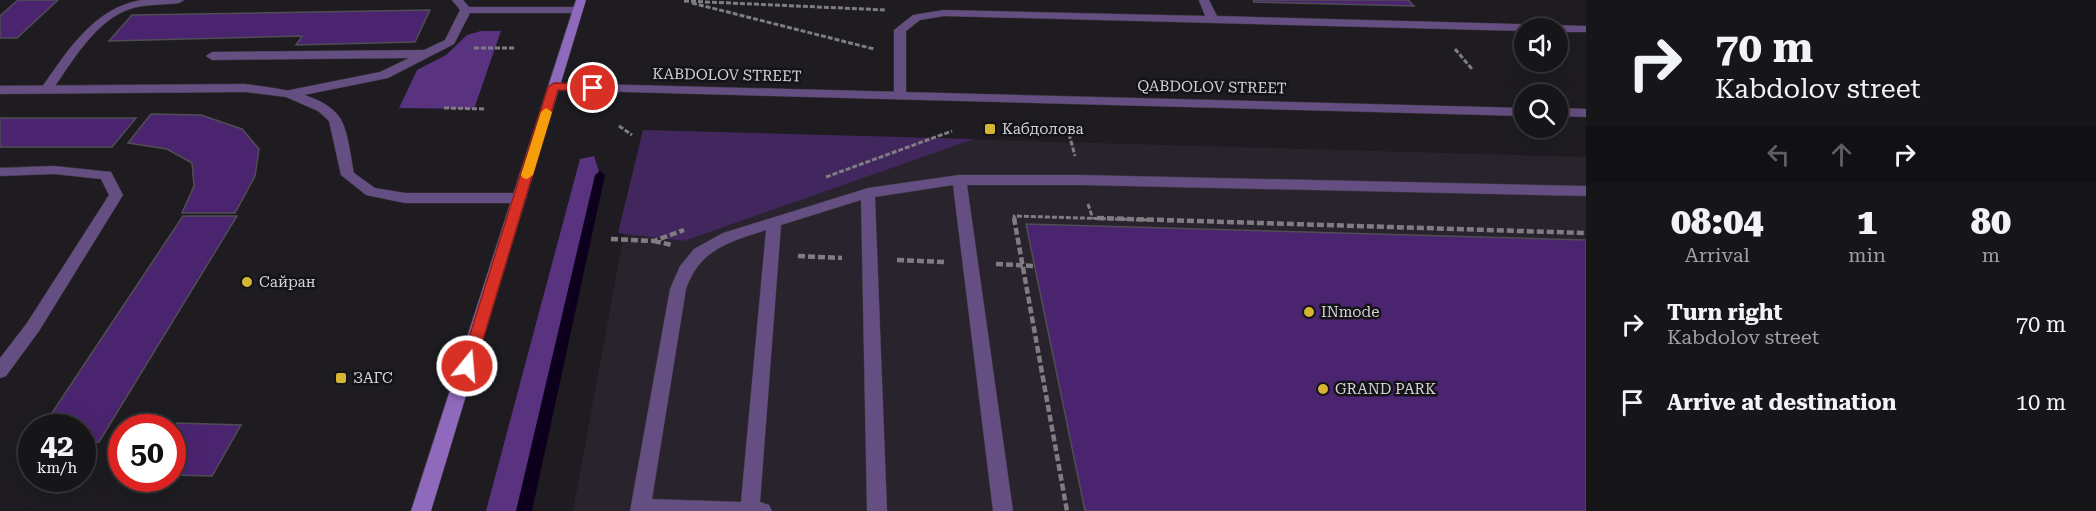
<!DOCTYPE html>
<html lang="en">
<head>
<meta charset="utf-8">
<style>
	:root { --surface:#161518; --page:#232225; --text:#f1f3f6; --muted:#9e9fa2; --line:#353437 }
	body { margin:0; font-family:"Roboto Serif",serif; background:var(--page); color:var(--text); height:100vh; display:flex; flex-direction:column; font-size:22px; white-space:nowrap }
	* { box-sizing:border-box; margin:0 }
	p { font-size:20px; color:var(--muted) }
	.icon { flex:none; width:33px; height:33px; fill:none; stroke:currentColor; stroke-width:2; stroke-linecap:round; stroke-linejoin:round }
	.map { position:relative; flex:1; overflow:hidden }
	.panel { display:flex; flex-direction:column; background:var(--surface); width:510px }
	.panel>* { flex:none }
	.banner { background:#161518; color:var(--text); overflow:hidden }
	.tools { position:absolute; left:1514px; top:18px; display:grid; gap:12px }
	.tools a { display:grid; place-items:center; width:54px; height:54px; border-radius:50%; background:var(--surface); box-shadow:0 6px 24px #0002,0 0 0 2px var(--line); font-size:30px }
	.speed { position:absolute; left:18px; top:414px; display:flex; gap:12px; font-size:30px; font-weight:700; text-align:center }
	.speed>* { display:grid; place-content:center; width:78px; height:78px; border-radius:50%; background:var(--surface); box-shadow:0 6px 24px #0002,0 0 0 2px var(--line); line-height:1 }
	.speed small { font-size:15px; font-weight:400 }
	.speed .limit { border:9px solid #d22; background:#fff; color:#111 }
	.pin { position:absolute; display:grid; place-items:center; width:51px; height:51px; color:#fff; margin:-26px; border:3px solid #fff; border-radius:50%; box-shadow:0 2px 6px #0007 }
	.me { position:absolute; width:66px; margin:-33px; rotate:17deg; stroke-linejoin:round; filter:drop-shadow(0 0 4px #0008) }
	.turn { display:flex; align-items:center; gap:21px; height:126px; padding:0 30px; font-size:27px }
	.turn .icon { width:78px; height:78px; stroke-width:2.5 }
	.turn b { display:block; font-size:42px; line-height:51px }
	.lanes { display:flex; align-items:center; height:57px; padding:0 30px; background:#0003; justify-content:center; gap:30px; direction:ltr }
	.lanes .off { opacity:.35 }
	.eta { display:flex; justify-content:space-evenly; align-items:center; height:102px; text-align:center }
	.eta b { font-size:36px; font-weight:800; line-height:42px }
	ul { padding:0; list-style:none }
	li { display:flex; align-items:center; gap:18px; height:78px; padding:0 30px }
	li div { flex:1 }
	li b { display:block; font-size:22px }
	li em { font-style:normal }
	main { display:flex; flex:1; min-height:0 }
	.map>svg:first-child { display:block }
	.built { fill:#28232d }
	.green { fill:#42275e }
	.forest { fill:#593380 }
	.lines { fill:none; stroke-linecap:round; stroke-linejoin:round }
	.stream { fill:#0d001d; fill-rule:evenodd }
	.building { fill:#4b2470; stroke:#504e54; stroke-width:1.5 }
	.service-casing { stroke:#3b393d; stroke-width:1 }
	.minor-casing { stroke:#3b393d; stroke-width:1 }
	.tertiary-casing { stroke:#3b393d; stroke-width:1 }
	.secondary-casing { stroke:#3b393d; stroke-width:1 }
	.path-far1 { stroke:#7f7d81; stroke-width:3; stroke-dasharray:5 2; stroke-linecap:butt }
	.path { stroke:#7f7d81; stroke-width:4.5; stroke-dasharray:7 3; stroke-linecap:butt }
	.service { fill:#654e81; fill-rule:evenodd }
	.minor { fill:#654e81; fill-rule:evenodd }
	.tertiary { fill:#654e81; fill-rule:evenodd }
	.secondary { fill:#8f69bb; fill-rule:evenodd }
	.route { fill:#d93025; stroke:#8d1f18; stroke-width:1.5 }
	.slow { fill:#f59e0b }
	.poi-dot { fill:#d5b534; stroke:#141317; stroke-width:2 }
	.labels { text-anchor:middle; stroke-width:5; stroke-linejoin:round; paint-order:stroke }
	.street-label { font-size:15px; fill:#d3d2d5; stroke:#141317 }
	.poi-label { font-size:15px; fill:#d3d2d5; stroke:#141317; text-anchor:start }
</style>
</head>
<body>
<main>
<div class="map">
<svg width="1586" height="511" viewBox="0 0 1586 511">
	<rect width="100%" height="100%" fill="#1e1c20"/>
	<path class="built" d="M643,130L1586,157V511H573Z"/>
	<path class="green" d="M643,130L974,139L684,241L618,233Z"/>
	<path class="forest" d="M481,31H501L474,109L399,108L417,70L446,55L467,35Z
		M594,156L600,175L523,511H486L580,159Z"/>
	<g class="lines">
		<path class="stream" d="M600,171L605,175L532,511H516L595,175Z"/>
	</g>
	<path class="building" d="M18,0H58L17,38H0V16Z
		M1253,0H1408L1414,6L1254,2Z
		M430,10L415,42L296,45L302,36L109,41L132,15Z
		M151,114L201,115L242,129L259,149L255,176L235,213H182L194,186L192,163L167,149L128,143Z
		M0,118H136L112,147H0Z
		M183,216H237L99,442H82V428H42Z
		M1026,224L1586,240V511H1085Z
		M177,423L241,425L212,476L172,475V430Z"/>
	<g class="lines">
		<defs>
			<path id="service" d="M141,0H184L179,3C164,5 148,4 133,8C95,19 72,63 50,93H42L40,90C66,53 93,8 141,0Z
				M452,0H463L469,7H578L583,10L578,13H470L454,44L388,78L289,98L283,94L285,91L380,72L409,58L212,60L206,56L212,52L424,50L445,40L460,10Z
				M1199,0H1209L1217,16L1586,26V32H1557V28H1524V31L944,16L920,20L906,31V95L900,99L894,95V30L913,15L944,10L1205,16Z
				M54,166L111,172L123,195L39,331L6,376L0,378V358L27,323L109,195L101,179L54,174L0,176V168Z
				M959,175H1081L1586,186V196L1081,185H967L1013,511H993L953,185L875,197L887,511H867L861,200L781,225L760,502L769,505L772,511H630L670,289L680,266L694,249L723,233L868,188ZM766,230L741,502L652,499L686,289C700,249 729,242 766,230Z"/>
			<path id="minor" d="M245,84C273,88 323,92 340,118C348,130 351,159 354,173L375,188L405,193H520L527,198L520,203H405L366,195L341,175L329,121L318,111L286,97L245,92L0,94V86Z"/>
			<path id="tertiary" d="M554,83L1524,108V116L550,90L548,87Z
				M1557,108L1586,109V117L1557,116Z"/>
			<path id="secondary" d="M576,0H586L431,511H411Z"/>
		</defs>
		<use href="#service" class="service-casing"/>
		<use href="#minor" class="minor-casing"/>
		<use href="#tertiary" class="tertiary-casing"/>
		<use href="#secondary" class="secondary-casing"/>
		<path class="path-far1" d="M684,1L886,10
			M692,3L874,49
			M474,48H516
			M1455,49L1472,69
			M444,108L485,109
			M619,126L632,135
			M1069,134L1075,156
			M826,177L952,131
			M1088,204L1093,219
			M1015,220L1014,216L1148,220"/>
		<path class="path" d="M1014,218L1067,511
			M1097,218L1586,233
			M611,239L654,241L684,230
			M654,241L672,245
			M798,256L842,258
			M897,260L944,262
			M996,264L1035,266"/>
		<use href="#service" class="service"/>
		<use href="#minor" class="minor"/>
		<use href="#tertiary" class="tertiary"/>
		<use href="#secondary" class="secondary"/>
	</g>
	<path class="route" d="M554,83L593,84L599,88L593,91L558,90L475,366L473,370L467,372L462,370L460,366L548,87Z"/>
	<path class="slow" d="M546,108L552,112L533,175L527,179L523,178L521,175L541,112Z"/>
	<g class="poi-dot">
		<rect x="984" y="123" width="12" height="12" rx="3"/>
		<circle cx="247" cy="282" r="6"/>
		<circle cx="1309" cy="312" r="6"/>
		<rect x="335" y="372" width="12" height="12" rx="3"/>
		<circle cx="1323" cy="389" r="6"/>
	</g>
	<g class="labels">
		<g class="street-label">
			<text transform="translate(727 75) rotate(1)" y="5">KABDOLOV STREET</text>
			<text transform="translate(1212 87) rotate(1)" y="5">QABDOLOV STREET</text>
		</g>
		<g class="poi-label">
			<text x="1002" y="134">Кабдолова</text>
			<text x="259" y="287">Сайран</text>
			<text x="1321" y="317">INmode</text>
			<text x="353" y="383">ЗАГС</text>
			<text x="1335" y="394">GRAND PARK</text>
		</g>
	</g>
</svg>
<div class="tools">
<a><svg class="icon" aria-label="sound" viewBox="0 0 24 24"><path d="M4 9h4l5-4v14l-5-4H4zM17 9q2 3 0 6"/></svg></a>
<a><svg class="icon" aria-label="search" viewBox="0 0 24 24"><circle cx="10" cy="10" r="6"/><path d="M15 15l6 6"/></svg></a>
</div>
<div class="speed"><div>42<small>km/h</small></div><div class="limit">50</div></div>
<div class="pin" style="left:593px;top:88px;background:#d93025"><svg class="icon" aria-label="arrive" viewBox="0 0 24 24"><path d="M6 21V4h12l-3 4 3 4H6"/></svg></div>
<svg class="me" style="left:467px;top:366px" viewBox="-20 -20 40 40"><circle r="17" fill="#d93025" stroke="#fff" stroke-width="3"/><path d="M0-11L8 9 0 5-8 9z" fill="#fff"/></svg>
</div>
<section class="panel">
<div class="banner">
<div class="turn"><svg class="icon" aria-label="right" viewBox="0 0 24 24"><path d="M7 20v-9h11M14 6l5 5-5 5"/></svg><div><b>70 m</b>Kabdolov street</div></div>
<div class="lanes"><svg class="icon off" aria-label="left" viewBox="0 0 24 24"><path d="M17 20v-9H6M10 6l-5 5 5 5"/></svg><svg class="icon off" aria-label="ahead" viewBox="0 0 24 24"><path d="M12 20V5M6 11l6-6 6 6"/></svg><svg class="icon" aria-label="right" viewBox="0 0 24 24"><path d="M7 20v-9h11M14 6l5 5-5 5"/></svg></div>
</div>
<div class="eta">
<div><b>08:04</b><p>Arrival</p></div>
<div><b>1</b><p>min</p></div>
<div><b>80</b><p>m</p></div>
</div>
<ul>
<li><svg class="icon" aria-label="right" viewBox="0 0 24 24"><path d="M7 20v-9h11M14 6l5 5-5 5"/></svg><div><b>Turn right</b><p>Kabdolov street</p></div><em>70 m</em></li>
<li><svg class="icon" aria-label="arrive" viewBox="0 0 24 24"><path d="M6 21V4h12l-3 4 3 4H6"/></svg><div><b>Arrive at destination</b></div><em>10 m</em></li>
</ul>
</section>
</main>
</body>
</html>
